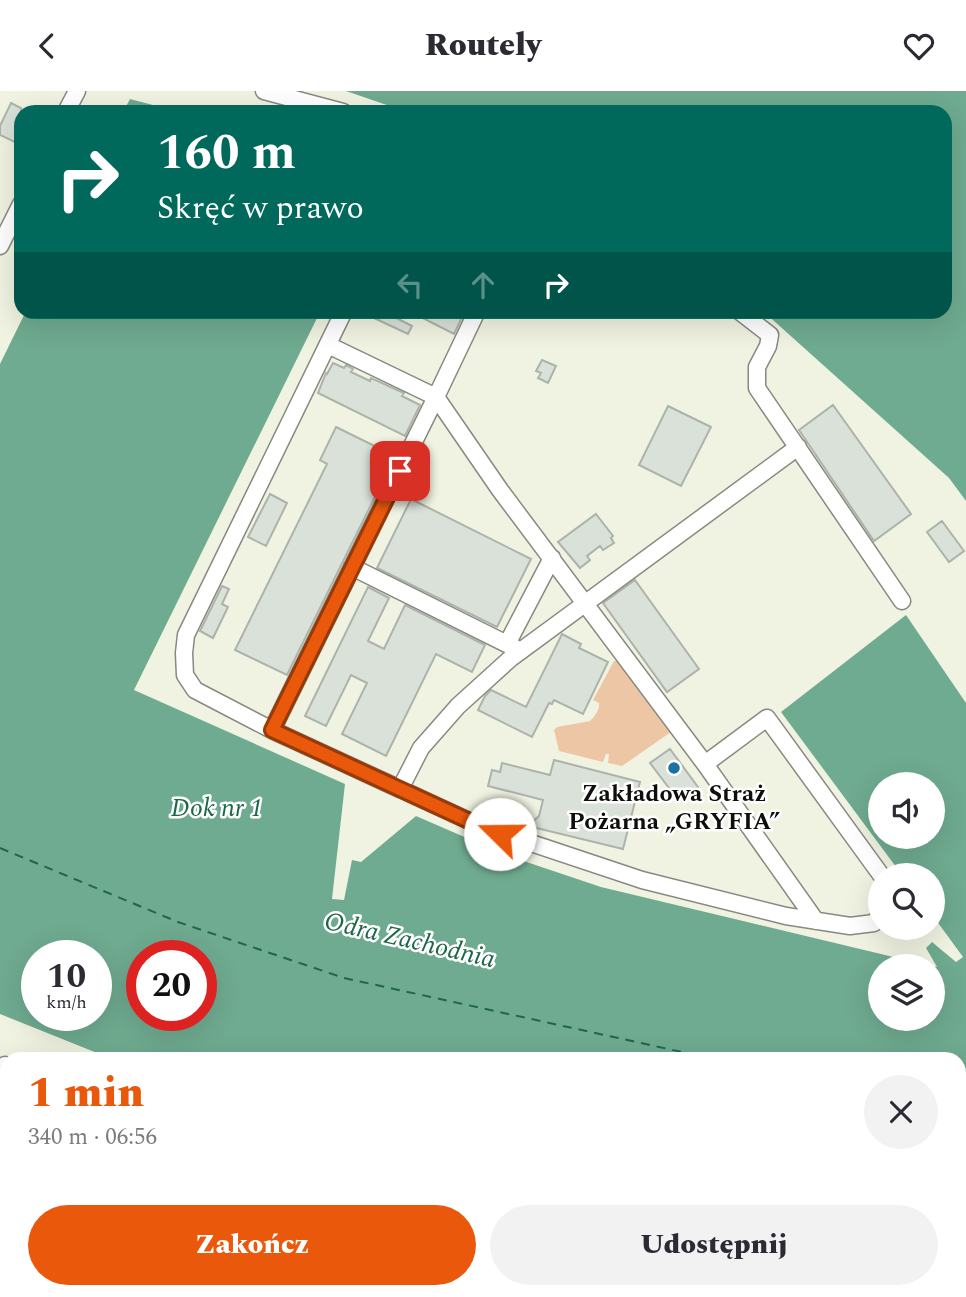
<!DOCTYPE html>
<html lang="pl">
<head>
<meta charset="utf-8">
<style>
	:root { --surface:#fff; --page:#f2f2f3; --text:#2b2b33; --muted:#7c7c81; --accent:#ea580c }
	body { margin:0; font-family:Spectral,serif; background:var(--page); color:var(--text); height:100vh; display:flex; flex-direction:column; font-size:26px; white-space:nowrap }
	* { box-sizing:border-box; margin:0 }
	p { font-size:23px; color:var(--muted) }
	.icon { flex:none; width:38px; height:38px; fill:none; stroke:currentColor; stroke-width:2; stroke-linecap:round; stroke-linejoin:round }
	.map { position:relative; flex:1; overflow:hidden }
	.side { position:absolute; left:0px; top:961px; width:966px; height:247px; display:flex; flex-direction:column; background:var(--surface); border-radius:21px 21px 0 0; box-shadow:0 7px 28px #0002 }
	.side>* { flex:none }
	.top-card { position:absolute; left:14px; top:14px; width:938px; height:214px; border-radius:21px; box-shadow:0 7px 28px #0002; background:#00695c; color:#fff; overflow:hidden }
	.tools { position:absolute; left:868px; top:681px; display:grid; gap:14px }
	.tools a { display:grid; place-items:center; width:77px; height:77px; border-radius:50%; background:var(--surface); box-shadow:0 7px 28px #0002; font-size:35px }
	.speed { position:absolute; left:21px; top:849px; display:flex; gap:14px; font-size:35px; font-weight:700; text-align:center }
	.speed>* { display:grid; place-content:center; width:91px; height:91px; border-radius:50%; background:var(--surface); box-shadow:0 7px 28px #0002; line-height:1 }
	.speed small { font-size:18px; font-weight:400 }
	.speed .limit { border:10px solid #d22; background:#fff; color:#111 }
	.pin { position:absolute; display:grid; place-items:center; width:60px; height:60px; color:#fff; margin:-30px; border-radius:14px; box-shadow:0 4px 10px #0006 }
	.me { position:absolute; width:77px; margin:-38px; rotate:292deg; stroke-linejoin:round; filter:drop-shadow(0 0 5px #0008) }
	.turn { display:flex; align-items:center; gap:24px; height:147px; padding:0 28px; font-size:32px }
	.turn .icon { width:91px; height:91px; stroke-width:2.5 }
	.turn b { display:block; font-size:49px; line-height:60px }
	.lanes { display:flex; align-items:center; height:66px; padding:0 28px; background:#0003; justify-content:center; gap:35px; direction:ltr }
	.lanes .off { opacity:.35 }
	.round { display:grid; place-items:center; flex:none; width:74px; height:74px; border-radius:37px; background:var(--page) }
	.head { display:flex; align-items:center; justify-content:space-between; height:119px; padding:0 28px }
	h1 { font-size:42px; font-weight:800; line-height:52px; color:var(--accent) }
	.cta { display:flex; gap:14px; margin-top:auto; padding:14px 28px }
	.cta a { flex:1; height:80px; border-radius:42px; background:var(--accent); color:#fff; font-size:28px; font-weight:800; line-height:80px; text-align:center }
	.cta a+a { background:var(--page); color:var(--text) }
	header { display:flex; justify-content:space-between; align-items:center; height:91px; padding:0 28px; background:var(--surface); font-size:32px; font-weight:800 }
	.map>svg:first-child { display:block }
	.built { fill:#f0f3e1 }
	.green { fill:#edc7a5 }
	.water { fill:#6fab90; fill-rule:evenodd }
	.lines { fill:none; stroke-linecap:round; stroke-linejoin:round }
	.ferry { stroke:#1e674b; stroke-width:2; stroke-dasharray:9 7; stroke-linecap:butt }
	.building { fill:#dae1d8; stroke:#acb3aa; stroke-width:2 }
	.minor-casing { stroke:#888980; stroke-width:19 }
	.minor { stroke:#fff; stroke-width:16 }
	.route-casing { stroke:#983908; stroke-width:18 }
	.route { stroke:#ea580c; stroke-width:12 }
	.poi-dot { fill:#1b71a1; stroke:#fff; stroke-width:2.5 }
	.labels { text-anchor:middle; stroke-width:5; stroke-linejoin:round; paint-order:stroke }
	.poi-label { font-size:24px; font-weight:bold; fill:#0e0e0b; stroke:#fff }
	.water-label { font-size:26px; font-style:italic; fill:#1e674b; stroke:#fff }
</style>
</head>
<body>
<header><svg class="icon" aria-label="back" viewBox="0 0 24 24"><path d="M15 5l-7 7 7 7"/></svg>Routely<svg class="icon" aria-label="heart" viewBox="0 0 24 24"><path d="M12 20l-8-8c-3-5 5-10 8-4 3-6 11-1 8 4z"/></svg></header>
<div class="map">
<svg width="966" height="1206" viewBox="0 0 966 1206">
	<rect width="100%" height="100%" fill="#fafbf1"/>
	<path class="built" d="M0,0H346L407,21H181L130,8L123,21H21V220L26,221L0,273Z
		M320,221H764L949,387L966,410V612L906,525L781,621L902,784H880V836H933V825L963,866L956,871L926,857L938,877L601,796L506,764L416,725L361,771L344,810L332,808L345,693L134,599Z
		M0,843L37,864V924H142L277,968H7V1200H959V1115L966,1123V1206H0Z"/>
	<path class="green" d="M614,570H619L671,641L622,675L608,672L609,663H606L603,671L559,660L554,639L557,636L590,630C595,626 600,618 599,612L593,609Z"/>
	<path class="water" d="M346,0H966V410L949,387L764,221L945,220V21H407Z
		M130,8L180,21H181H123Z
		M26,220L320,221L134,599L345,693L332,808L344,809L352,769L361,771L416,725L506,764L601,796L931,875H880V928H933V875L937,876L926,857L932,851L956,871L963,866L933,825V784H902L781,621L906,524L966,612V1160L959,1149V968H112L0,923V273ZM880,693H933V746H880ZM37,864H96V924H37ZM142,864H201V924H142Z
		M741,1201H879L870,1206H745Z"/>
	<g class="lines">
		<path class="ferry" d="M0,757L178,831L344,887L714,968
			M959,1023L966,1025"/>
	</g>
	<path class="building" d="M11,12L21,17V54L0,44V35Z
		M359,220H383L412,235L408,243Z
		M409,220H465L454,243Z
		M542,269L556,275L548,292L538,287L541,282L536,280Z
		M333,272L344,277L346,274L353,278L351,281L370,290L371,287L404,302L402,305L420,314L405,345L318,302L326,282L327,283Z
		M833,314L911,423L874,450L799,339Z
		M668,315L711,336L681,395L639,374Z
		M336,336L395,365L287,584L235,559L327,373L320,369Z
		M270,403L287,412L266,455L248,446Z
		M411,408L531,468L497,536L377,477Z
		M596,423L613,445L611,447L614,452L603,459L600,455L587,465L590,469L580,477L558,451Z
		M942,430L964,460L949,471L927,441Z
		M635,489L699,578L667,601L603,512Z
		M222,495L229,498L222,513L228,516L213,547L200,540Z
		M368,496L389,507L368,550L384,558L405,514L485,554L472,581L436,563L386,665L342,643L367,592L351,584L326,635L305,625Z
		M562,543L581,553L579,557L608,571L583,623L554,609L552,613L549,612L532,646L478,619L485,605L491,599L526,616Z
		M670,658L698,696L679,710L650,672Z
		M554,669L640,691L623,758L528,735L539,725L543,709L488,695L492,679L500,681L502,672L550,684Z"/>
	<g class="lines">
		<defs>
			<path id="minor" d="M264,0L343,21
				M66,21L77,0
				M0,155L21,113
				M344,220L186,544L184,562L185,584L195,599L272,639L400,698
				M739,220L770,244L768,255L757,276V297L902,510
				M328,254L436,306L477,220
				M798,356L511,567L458,615L421,657L400,698L480,735L642,789L786,825L850,835L874,832L880,824
				M352,476L521,560
				M507,553L552,467
				M272,639L436,306L500,399L705,673L816,830
				M705,673L767,627L881,784
				M5,974L7,979
				M111,1200L119,1206
				M177,1206L178,1200
				M412,1206L414,1200"/>
		</defs>
		<use href="#minor" class="minor-casing"/>
		<use href="#minor" class="minor"/>
	</g>
	<g class="lines">
		<defs>
			<path id="route" d="M400,380L272,639L480,735L500,743"/>
		</defs>
		<use href="#route" class="route-casing"/>
		<use href="#route" class="route"/>
	</g>
	<circle class="poi-dot" cx="674" cy="677" r="7"/>
	<g class="labels">
		<g class="poi-label">
			<text x="674" y="710">Zakładowa Straż<tspan x="674" dy="28">Pożarna „GRYFIA”</tspan></text>
		</g>
		<g class="water-label">
			<text x="217" y="725">Dok nr 1</text>
			<text transform="translate(410 848) rotate(13)" y="9">Odra Zachodnia</text>
		</g>
	</g>
</svg>
<div class="tools">
<a><svg class="icon" aria-label="sound" viewBox="0 0 24 24"><path d="M4 9h4l5-4v14l-5-4H4zM17 9q2 3 0 6"/></svg></a>
<a><svg class="icon" aria-label="search" viewBox="0 0 24 24"><circle cx="10" cy="10" r="6"/><path d="M15 15l6 6"/></svg></a>
<a><svg class="icon" aria-label="layers" viewBox="0 0 24 24"><path d="M12 4l9 5-9 5-9-5zM3 14l9 5 9-5"/></svg></a>
</div>
<div class="speed"><div>10<small>km/h</small></div><div class="limit">20</div></div>
<div class="pin" style="left:400px;top:380px;background:#d93025"><svg class="icon" aria-label="arrive" viewBox="0 0 24 24"><path d="M6 21V4h12l-3 4 3 4H6"/></svg></div>
<svg class="me" style="left:500px;top:743px" viewBox="-20 -20 40 40"><circle r="19" fill="#fff"/><path d="M0-13L10 11 0 6-10 11z" fill="#ea580c"/></svg>
<div class="top-card">
<div class="turn"><svg class="icon" aria-label="right" viewBox="0 0 24 24"><path d="M7 20v-9h11M14 6l5 5-5 5"/></svg><div><b>160 m</b>Skręć w prawo</div></div>
<div class="lanes"><svg class="icon off" aria-label="left" viewBox="0 0 24 24"><path d="M17 20v-9H6M10 6l-5 5 5 5"/></svg><svg class="icon off" aria-label="ahead" viewBox="0 0 24 24"><path d="M12 20V5M6 11l6-6 6 6"/></svg><svg class="icon" aria-label="right" viewBox="0 0 24 24"><path d="M7 20v-9h11M14 6l5 5-5 5"/></svg></div>
</div>
<section class="side">
<div class="head"><div><h1>1 min</h1><p>340 m · 06:56</p></div><a class="round"><svg class="icon" aria-label="close" viewBox="0 0 24 24"><path d="M6 6l12 12M18 6L6 18"/></svg></a></div>
<div class="cta"><a>Zakończ</a><a>Udostępnij</a></div>
</section>
</div>
</body>
</html>
